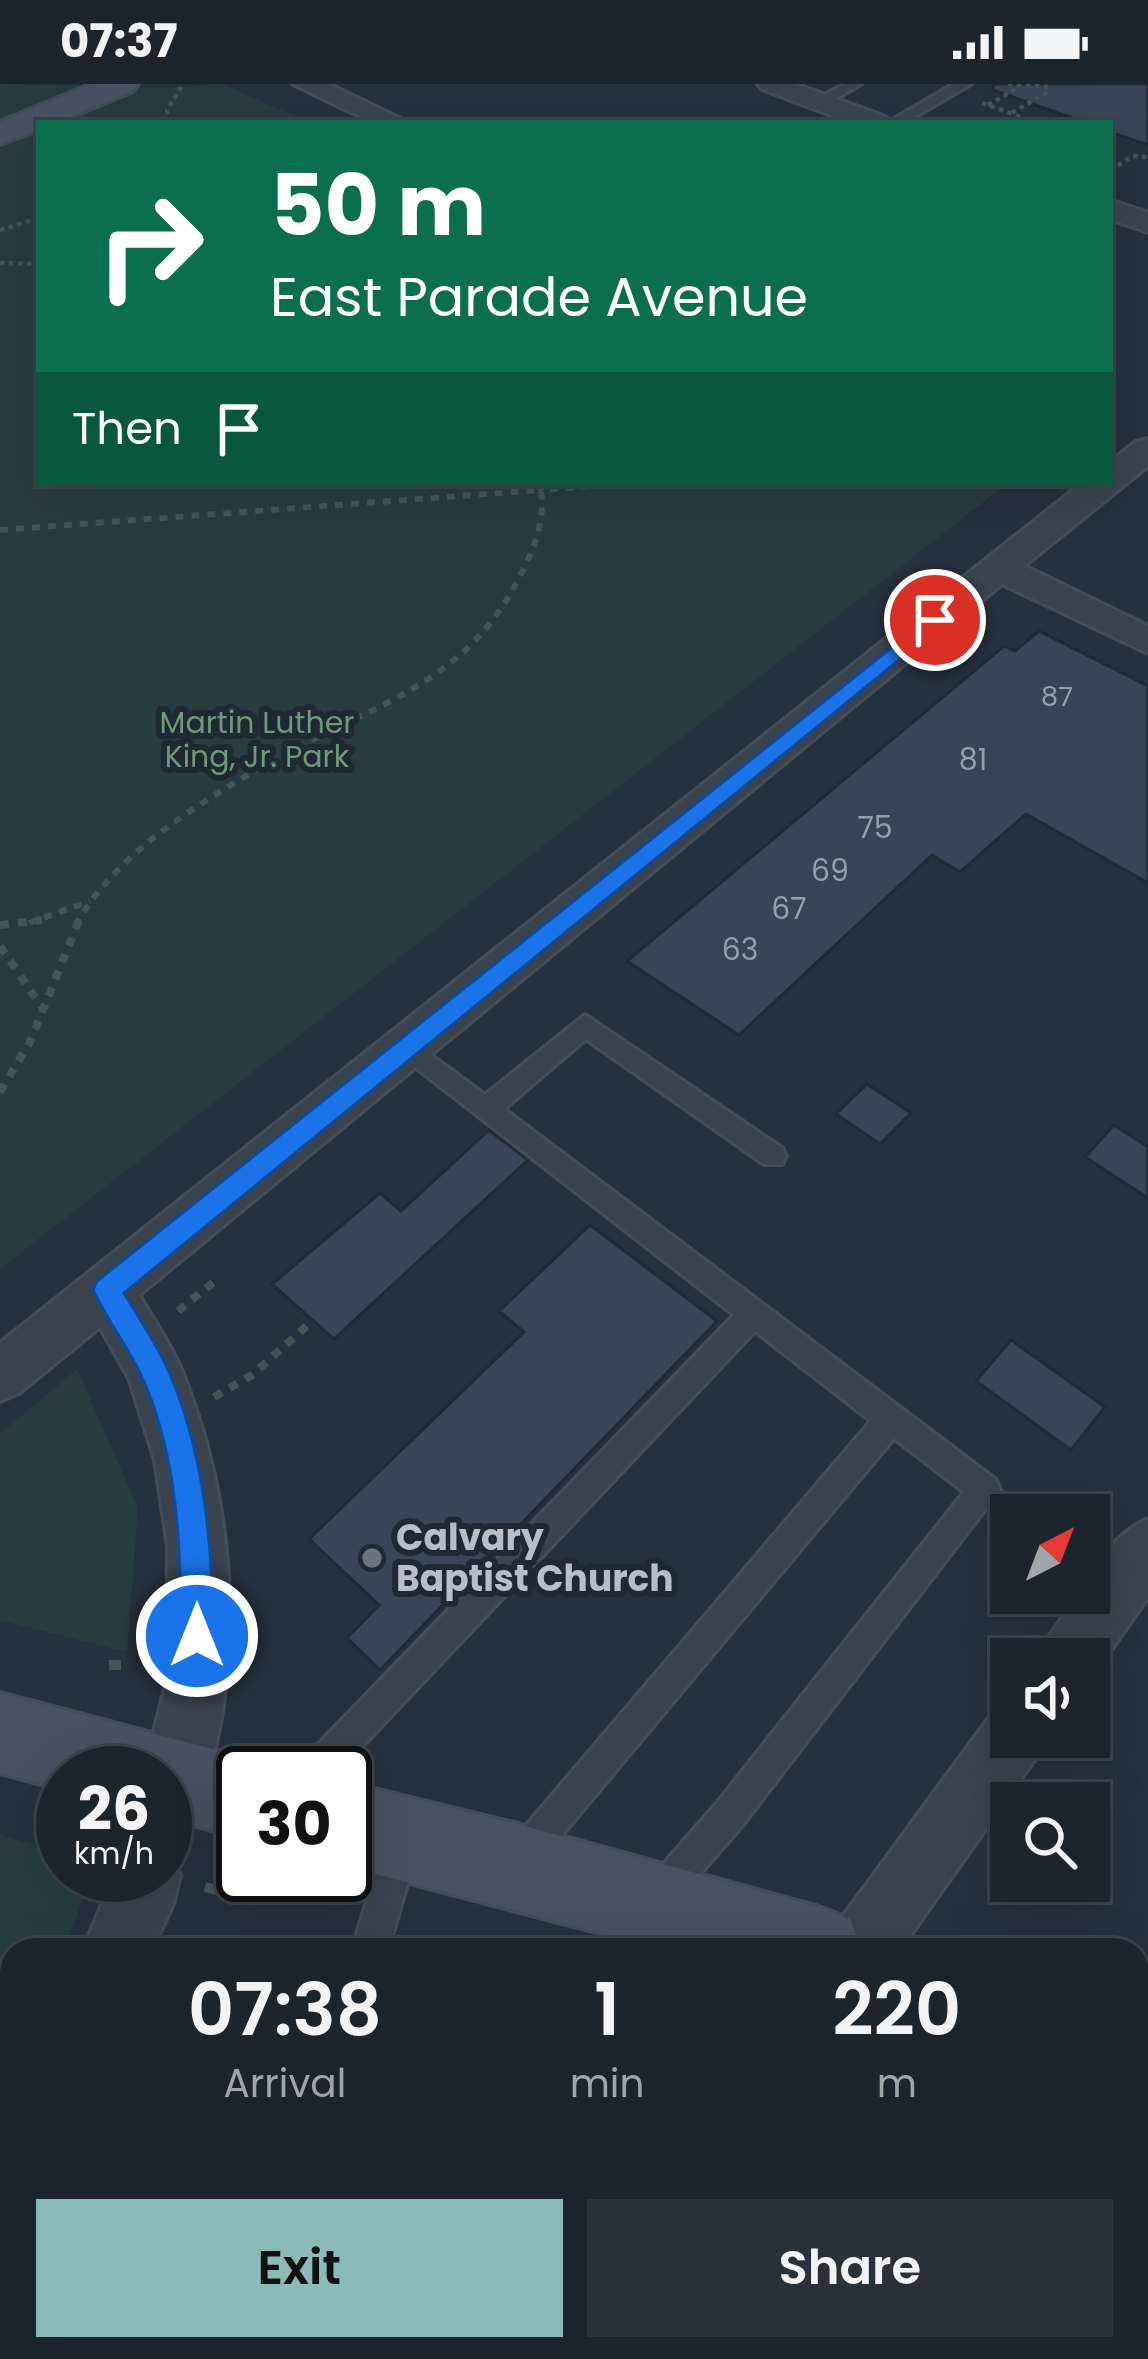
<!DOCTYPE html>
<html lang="en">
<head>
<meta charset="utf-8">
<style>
	:root { --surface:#1c252e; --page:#29313a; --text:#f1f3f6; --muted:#a0a5aa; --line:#3a424a; --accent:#8bbbb9 }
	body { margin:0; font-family:Poppins,sans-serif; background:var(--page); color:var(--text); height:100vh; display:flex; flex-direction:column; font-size:45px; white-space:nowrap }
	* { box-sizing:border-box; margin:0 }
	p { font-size:39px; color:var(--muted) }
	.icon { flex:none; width:66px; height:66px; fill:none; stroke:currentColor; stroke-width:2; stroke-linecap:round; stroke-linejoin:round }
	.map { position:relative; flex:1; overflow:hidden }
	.panel { position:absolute; left:0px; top:1854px; width:1149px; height:423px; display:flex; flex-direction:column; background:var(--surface); border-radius:36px 36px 0 0; box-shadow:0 12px 48px #0002,0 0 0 3px var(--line) }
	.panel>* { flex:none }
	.banner { position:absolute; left:36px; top:36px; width:1077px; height:366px; border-radius:0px; box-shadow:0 12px 48px #0002,0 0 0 3px var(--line); background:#0b6e4f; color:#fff; overflow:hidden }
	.needle { width:78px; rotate:42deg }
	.controls { position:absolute; left:990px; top:1410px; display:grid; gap:24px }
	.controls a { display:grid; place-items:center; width:120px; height:120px; border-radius:0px; background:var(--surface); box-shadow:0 12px 48px #0002,0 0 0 3px var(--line); font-size:60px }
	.speed { position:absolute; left:36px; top:1662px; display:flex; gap:24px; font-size:60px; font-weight:700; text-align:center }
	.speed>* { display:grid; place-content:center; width:156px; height:156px; border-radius:50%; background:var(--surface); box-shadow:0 12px 48px #0002,0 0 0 3px var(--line); line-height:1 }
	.speed small { font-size:30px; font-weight:400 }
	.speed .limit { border:6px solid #111; border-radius:18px; background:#fff; color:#111 }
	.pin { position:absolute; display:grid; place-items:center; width:102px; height:102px; color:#fff; margin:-51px; border:6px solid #fff; border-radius:50%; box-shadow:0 3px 12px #0007 }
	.me { position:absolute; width:132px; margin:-66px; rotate:0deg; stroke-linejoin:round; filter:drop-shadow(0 0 9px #0008) }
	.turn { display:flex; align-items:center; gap:42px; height:252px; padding:0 36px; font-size:54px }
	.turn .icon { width:156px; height:156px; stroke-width:2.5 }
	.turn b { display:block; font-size:84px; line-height:102px }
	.then { display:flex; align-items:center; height:114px; padding:0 36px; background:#0003; gap:24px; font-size:45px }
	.eta { display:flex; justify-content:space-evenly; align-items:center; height:204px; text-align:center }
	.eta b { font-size:72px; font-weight:600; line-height:84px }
	.button { display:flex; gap:24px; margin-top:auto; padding:24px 36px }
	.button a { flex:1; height:138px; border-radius:0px; background:var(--accent); color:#111; font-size:48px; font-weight:600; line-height:138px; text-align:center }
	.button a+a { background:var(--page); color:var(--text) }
	.status { display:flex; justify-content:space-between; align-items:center; height:84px; padding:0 60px; background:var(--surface); direction:ltr }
	.status svg { height:33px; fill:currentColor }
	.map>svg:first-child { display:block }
	.green { fill:#283c3f }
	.building { fill:#394554; stroke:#212a35; stroke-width:3 }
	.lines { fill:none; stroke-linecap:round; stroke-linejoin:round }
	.lane-casing { stroke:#444c57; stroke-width:6 }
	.street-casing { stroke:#444c57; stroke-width:6 }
	.secondary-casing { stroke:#444c57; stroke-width:6 }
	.path-far3 { stroke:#415557; stroke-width:4.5; stroke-dasharray:4.5 4.5; stroke-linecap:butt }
	.path-far2 { stroke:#415557; stroke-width:6; stroke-dasharray:8 8; stroke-linecap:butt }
	.path-far1 { stroke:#415557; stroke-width:8; stroke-dasharray:9 9; stroke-linecap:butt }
	.path { stroke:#415557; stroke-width:10; stroke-dasharray:12 12; stroke-linecap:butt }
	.lane { fill:#3a434e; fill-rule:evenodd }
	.street { fill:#3a434e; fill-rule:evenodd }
	.secondary { fill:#495261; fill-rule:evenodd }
	.route { fill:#1a73e8; stroke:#114b97; stroke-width:3 }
	.worship-dot { fill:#6b7280; stroke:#1f2833; stroke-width:4.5 }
	.labels { text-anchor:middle; stroke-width:12; stroke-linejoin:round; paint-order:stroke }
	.far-number-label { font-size:27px; fill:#969eaa }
	.far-park-label { font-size:30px; fill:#6f9878; stroke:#1f2833 }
	.number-label { font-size:30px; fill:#969eaa }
	.poi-label { font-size:36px; font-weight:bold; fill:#b7bec9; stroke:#1f2833; text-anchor:start }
</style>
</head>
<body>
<div class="status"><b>07:37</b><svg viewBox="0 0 49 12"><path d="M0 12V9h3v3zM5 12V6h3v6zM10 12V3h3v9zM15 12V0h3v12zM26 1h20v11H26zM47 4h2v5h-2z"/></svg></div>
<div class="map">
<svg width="1148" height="2275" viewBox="0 0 1148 2275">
	<rect width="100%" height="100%" fill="#26313e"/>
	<path class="green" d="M0,0L165,4L222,0L311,39H39V399H1008L0,1185Z
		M77,1285L138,1424L127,1568L0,1536V1350Z
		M0,1751L63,1769V1791H92L64,1866H12V1964L0,1982Z"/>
	<path class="building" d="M994,0H1148V61L1110,48V39H1086L993,6Z
		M1039,547L1148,602V799L1026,730L960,788L932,771L739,951L627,877L1004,562L1015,567Z
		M867,1000L911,1029L880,1060L836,1030Z
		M1114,1041L1148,1063V1114L1085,1073Z
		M489,1046L528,1076L334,1255L272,1200L380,1109L401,1127Z
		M590,1141L717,1237L380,1586L347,1554L379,1521L309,1455L524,1248L499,1227Z
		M1011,1256L1105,1323L1071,1366L976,1297Z"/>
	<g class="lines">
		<defs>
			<path id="lane" d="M844,0H861L825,21L813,18Z
				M954,0H971L904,39H887Z
				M585,931L782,1064L786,1072L782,1080H764L586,955L504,1025L996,1396L1000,1406L741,1743L670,1824L658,1829L646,1824L641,1812L646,1800L717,1719L964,1408L894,1354L531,1788L519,1793L507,1788L502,1776L507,1764L871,1337L755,1247L337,1689H297L302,1677L734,1231L392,965L395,958H413L485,1011Z
				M402,1742L414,1747L419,1759L388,1866H352L385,1759L390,1747Z
				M173,2265H213L209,2275H169Z"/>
			<path id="street" d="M293,0H328L409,39H374Z
				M758,0H795L886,33L890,39H852L762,5Z
				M1110,116L1148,129V148L1110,135Z
				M1148,355V382L1024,482L1148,542V569L1002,500L139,1211C153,1235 169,1258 180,1283C240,1428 248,1604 188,1750L165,1759V1689H143L167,1597L168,1463L155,1376L129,1294L100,1243L19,1309L0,1317V1259L1082,399H1110V378L1136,358Z
				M1148,1435V1513L1090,1596L1089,1575H1039L1048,1554L1080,1509H1089C1089,1480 1123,1445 1148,1435Z
				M1011,1623V1653H1044L1035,1675L900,1866H826L836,1842L991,1631Z
				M165,1766L180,1791L173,1820L152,1866H83L114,1791H165Z
				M12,2018V2104L0,2109V2023Z"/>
			<path id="secondary" d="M92,0H138L133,7L56,39H39V46L0,60V38Z
				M0,1609L243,1673L274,1689H243V1755L165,1733V1689H63V1706L0,1689Z
				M345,1698L514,1739L819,1823L850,1835L862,1866H665L345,1782Z
				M1137,1903L1148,1905V1995L1137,1993Z"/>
		</defs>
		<use href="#lane" class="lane-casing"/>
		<use href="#street" class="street-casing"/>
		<use href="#secondary" class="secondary-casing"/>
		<path class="path-far3" d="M1008,0L1048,3
			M982,19L1037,39
			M988,21L1018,4
			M1012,29L1049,7
			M169,39L167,26L183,0
			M1110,86L1133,72L1148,73
			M0,146L39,134
			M0,179L39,180"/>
		<path class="path-far2" d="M542,399L541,406L630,399
			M0,446L541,406C545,435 536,460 523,486C468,601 377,618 274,676C202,717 119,766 77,839
			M29,839L90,817"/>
		<path class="path-far1" d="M0,841L42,836
			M0,862L43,925
			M0,1008L31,956L79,836
			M178,1227L215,1197
			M214,1313L252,1291L308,1241"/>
		<path class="path" d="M109,1581H126
			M205,1803L241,1813"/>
		<use href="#lane" class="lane"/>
		<use href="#street" class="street"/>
		<use href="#secondary" class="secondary"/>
	</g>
	<path class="route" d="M935,529L945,536L943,540L124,1209C138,1232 154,1256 166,1281C205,1366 212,1460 214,1552L209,1564L197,1569L186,1564L181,1552C181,1464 178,1368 139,1287C125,1259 106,1234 93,1206L97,1197Z"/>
	<circle class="worship-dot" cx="372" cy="1474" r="12"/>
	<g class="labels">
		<g class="far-number-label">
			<text x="1057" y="622">87</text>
		</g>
		<g class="far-park-label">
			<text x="257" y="649">Martin Luther<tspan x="257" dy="34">King, Jr. Park</tspan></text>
		</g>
		<g class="number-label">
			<text x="973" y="686">81</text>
			<text x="875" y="754">75</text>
			<text x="830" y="797">69</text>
			<text x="789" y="835">67</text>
			<text x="740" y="876">63</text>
		</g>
		<g class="poi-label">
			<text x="396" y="1466">Calvary<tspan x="396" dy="41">Baptist Church</tspan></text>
		</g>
	</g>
</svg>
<div class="controls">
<a><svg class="needle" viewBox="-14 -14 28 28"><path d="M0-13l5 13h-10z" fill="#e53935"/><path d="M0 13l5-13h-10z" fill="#a0a5aa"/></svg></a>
<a><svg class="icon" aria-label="sound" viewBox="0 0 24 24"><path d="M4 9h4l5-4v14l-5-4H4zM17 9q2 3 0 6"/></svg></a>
<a><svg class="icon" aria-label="search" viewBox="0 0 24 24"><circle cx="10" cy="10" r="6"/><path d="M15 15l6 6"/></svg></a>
</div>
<div class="speed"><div>26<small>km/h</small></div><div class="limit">30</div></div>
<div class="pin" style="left:935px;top:536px;background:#d93025"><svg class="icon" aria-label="arrive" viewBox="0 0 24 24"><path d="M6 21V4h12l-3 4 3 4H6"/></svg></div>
<svg class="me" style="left:197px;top:1552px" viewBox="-20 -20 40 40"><circle r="17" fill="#1a73e8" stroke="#fff" stroke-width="3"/><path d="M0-11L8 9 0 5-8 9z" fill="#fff"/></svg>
<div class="banner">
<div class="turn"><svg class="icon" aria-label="right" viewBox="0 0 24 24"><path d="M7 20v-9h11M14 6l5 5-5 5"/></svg><div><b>50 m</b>East Parade Avenue</div></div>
<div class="then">Then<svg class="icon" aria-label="arrive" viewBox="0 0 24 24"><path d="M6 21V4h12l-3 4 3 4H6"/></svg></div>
</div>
<section class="panel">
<div class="eta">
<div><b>07:38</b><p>Arrival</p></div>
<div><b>1</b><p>min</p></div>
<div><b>220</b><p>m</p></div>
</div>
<div class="button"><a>Exit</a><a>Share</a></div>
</section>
</div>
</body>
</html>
